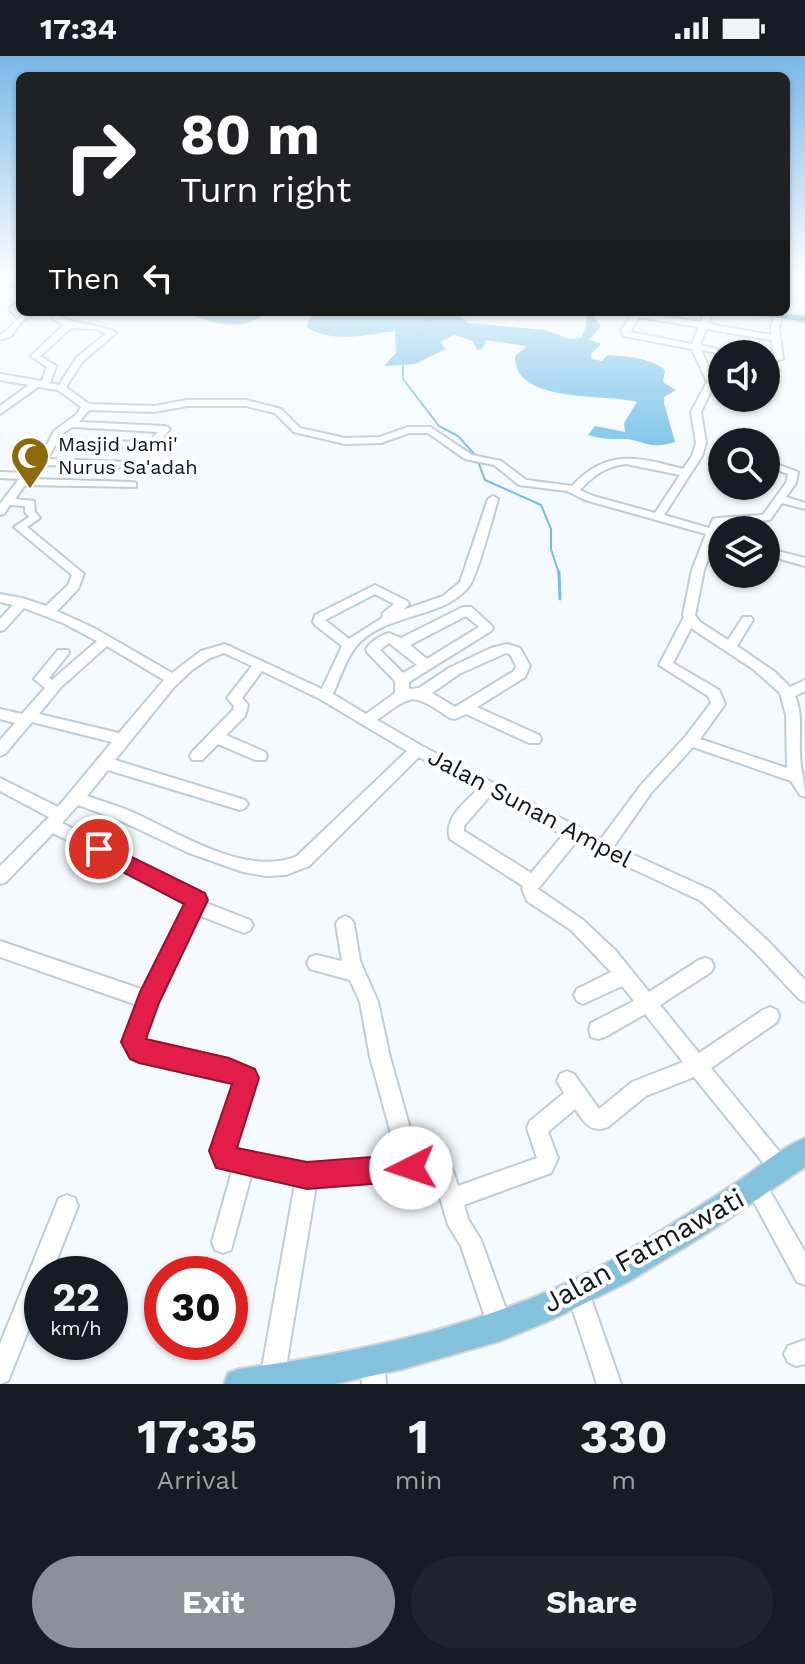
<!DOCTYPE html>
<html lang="en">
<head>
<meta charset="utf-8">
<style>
	:root { --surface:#171b24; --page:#20242c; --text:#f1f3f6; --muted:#9ea1a6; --accent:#8c9099 }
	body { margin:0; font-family:"Work Sans",sans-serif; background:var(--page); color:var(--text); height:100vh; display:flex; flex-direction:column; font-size:30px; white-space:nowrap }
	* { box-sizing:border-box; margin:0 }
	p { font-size:26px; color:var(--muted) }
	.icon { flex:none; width:44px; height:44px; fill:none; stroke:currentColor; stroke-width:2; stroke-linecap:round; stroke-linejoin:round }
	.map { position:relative; height:1328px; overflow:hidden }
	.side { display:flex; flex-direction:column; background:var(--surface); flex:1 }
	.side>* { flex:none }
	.guide { position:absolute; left:16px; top:16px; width:774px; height:244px; border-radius:12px; box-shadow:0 2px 6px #0004; background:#202124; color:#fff; overflow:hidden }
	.fabs { position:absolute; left:708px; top:284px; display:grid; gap:16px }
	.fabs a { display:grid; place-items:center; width:72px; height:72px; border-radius:50%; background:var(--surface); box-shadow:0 2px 6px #0004; font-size:40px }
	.speed { position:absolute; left:24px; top:1200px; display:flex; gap:16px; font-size:40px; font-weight:700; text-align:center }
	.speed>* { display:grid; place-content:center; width:104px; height:104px; border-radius:50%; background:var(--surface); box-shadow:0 2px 6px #0004; line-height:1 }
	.speed small { font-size:20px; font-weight:400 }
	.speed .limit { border:12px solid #d22; background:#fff; color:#111 }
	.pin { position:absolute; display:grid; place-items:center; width:68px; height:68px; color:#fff; margin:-34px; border:4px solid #fff; border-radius:50%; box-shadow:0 2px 8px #0007 }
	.me { position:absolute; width:88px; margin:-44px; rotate:266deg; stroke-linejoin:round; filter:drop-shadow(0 0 6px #0008) }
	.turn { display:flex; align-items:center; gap:28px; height:168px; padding:0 32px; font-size:36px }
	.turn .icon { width:104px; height:104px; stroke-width:2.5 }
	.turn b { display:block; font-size:56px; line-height:68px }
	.then { display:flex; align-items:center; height:76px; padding:0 32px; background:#0003; gap:16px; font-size:30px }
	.eta { display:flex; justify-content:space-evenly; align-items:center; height:136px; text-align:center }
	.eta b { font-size:48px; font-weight:700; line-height:56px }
	.cta { display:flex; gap:16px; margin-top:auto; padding:16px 32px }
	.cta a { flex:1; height:92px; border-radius:48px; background:var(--accent); color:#fff; font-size:32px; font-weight:700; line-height:92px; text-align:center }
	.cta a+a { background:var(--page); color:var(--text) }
	.status { display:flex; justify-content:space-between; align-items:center; height:56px; padding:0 40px; background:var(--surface); direction:ltr }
	.status svg { height:22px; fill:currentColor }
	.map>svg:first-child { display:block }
	.forest { fill:#76c1e9 }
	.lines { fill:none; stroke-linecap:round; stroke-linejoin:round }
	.stream-far1 { stroke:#72bde5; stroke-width:2 }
	.stream { stroke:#72bde5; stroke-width:3 }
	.minor-casing { stroke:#beccd5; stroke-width:4 }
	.major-casing { stroke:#d4d5d5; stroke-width:4 }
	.highway-casing { stroke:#d4d5d5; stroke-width:4 }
	.minor { fill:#fff; fill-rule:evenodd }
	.major { fill:#84c1dc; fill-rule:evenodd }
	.highway { fill:#3297c5; fill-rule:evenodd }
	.route { fill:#e11d48; stroke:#92132f; stroke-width:2 }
	.labels { text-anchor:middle; stroke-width:8; stroke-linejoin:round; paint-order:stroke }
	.far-poi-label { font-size:20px; fill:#101518; stroke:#fff; text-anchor:start }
	.street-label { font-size:24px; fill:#101518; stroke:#fff }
	.near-street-label { font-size:28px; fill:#101518; stroke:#fff }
</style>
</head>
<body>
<div class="status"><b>17:34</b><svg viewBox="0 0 49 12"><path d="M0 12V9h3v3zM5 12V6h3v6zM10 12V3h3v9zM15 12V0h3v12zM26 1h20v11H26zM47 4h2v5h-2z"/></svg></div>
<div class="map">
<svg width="805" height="1328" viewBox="0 0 805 1328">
	<rect width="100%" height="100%" fill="#f5fafe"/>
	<path class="forest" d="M185,256H266C243,278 210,267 185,256Z
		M314,256H456L468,267L545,274L569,283L581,282L586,270L587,256H596L593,259L601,270L589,284L601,288L591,298L592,303L602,305L607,299C626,300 651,302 665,314L663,326L676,334L664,341V347L675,386C646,395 642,382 621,383C609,383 600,383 588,379L595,370L625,376L624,367L637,346C606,337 514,349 515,300L527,290L486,284L482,293L477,294L473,285L454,279L440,286L446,293L415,308L384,310L396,297L395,275C364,279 334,288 306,271Z"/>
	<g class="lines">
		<path class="stream-far1" d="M2,220L8,224L10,231L20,232
			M450,256L434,262L411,285L403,301V323L439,370L458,380L476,400L485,424L541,449L551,473V493L559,518
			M13,276L19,266L8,252L20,244"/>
		<path class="stream" d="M559,516L560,543"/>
		<defs>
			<path id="minor" d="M28,256H39L22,265L11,280L0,284V279C12,273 13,263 28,256Z
				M51,256H59L60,260C78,271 98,266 116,277L83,305L66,331L89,348L154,350L187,344H246L281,353L300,372L345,382L380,381L408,371H430L472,399L501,405L526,424L572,430C607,392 639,401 683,413L692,400L696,387L691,356L707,326L692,293L624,280L621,275L634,256L701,266L705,256H713L708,268L772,279L771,272L775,259L782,257L779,272L783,303L766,307V301H774L772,284L706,273L700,289L737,298H722L701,294L715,326L701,356L706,387L702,400L664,459L709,472L713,463L717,462L763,459L786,427L788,418L766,410V404L798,416L796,427L786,441L805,447V453L782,447L770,464L721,468L704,514L695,559L700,566L728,584L743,561H751L753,564L737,590L775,616L790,631L805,624V635L795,640C803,658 799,678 800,697C800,712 805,726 805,741L800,739L791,725L693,691L651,737L614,790L713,835L767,884L805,924V946L799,943L755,896L701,845L576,786L538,833L583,864L616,895L649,936L699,904L705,902L711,904L714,910L711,916L660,949L699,997L763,954L770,951L777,954L779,960L777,966L711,1012L787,1105L790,1112L787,1119L780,1122L773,1119L694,1021L646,1040L608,1071C591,1078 584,1066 575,1053L548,1076L558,1102L551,1117L464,1149L468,1163L481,1184L512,1270L508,1278L500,1282L492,1278L488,1270L461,1190L448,1169L434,1121L316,1130L284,1323L282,1328H262L260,1323L295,1128L251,1120L231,1194L223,1197L215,1194L212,1186L232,1115L218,1110L212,1095L235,1027L132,1001L124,986L137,949L0,901V885L144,934L187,847L53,777L6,826L0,828V810L49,761L0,735V722L58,751L112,686L32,666L5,698L0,700V684L15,667L0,663V653L22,658L45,632L34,623L58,594H68L69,597L49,622L52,624L97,585L63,567L24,552L4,574L0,575V563L13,549L0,546V538L22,542L46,550L68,529L72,519L14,471L29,461L25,456V450L10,449L4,458L0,459V448L19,423L0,422V416L23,417L42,398L54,375L77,358L81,351L58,334L38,331L0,358V350L29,329L0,324V318L42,325L47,311L31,300L64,269L53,263ZM639,261L699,271L692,288L630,276ZM71,272L96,273L106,278L77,301L59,329L50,327L56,310L40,300ZM187,350H246L275,357L294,376L345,388L381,387L409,377H428L465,403L494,409L519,429L567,435L585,444L706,478L692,514L683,559L684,561L659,609L708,640L711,647L685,681L641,729L601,783L422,690L377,664C414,637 412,637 450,662L455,663L466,658L529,687H539L541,683L539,679L477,651L525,621L530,610L520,592L507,588L491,592L449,612L419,632L409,633V626L491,575L493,572L491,569L471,551H463L401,582L389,577C381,579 370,586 366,593L367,596L395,625V637L366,658L333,638C339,624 345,606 354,593C382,556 439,565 468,532C477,522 493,460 498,443L493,440L488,443L460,526L443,540L403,554L409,548L407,545L375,529L315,559L313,566L315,569L342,590L322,633L225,588L201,595L172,617L94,572L57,555L78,533L84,518L27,471L40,462L35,456L34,445L15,443L25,429L136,431V427L132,426L29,423L42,409L156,412L157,410L152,407L47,403L55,390L152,392L155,391L170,373L165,370L79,366L89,354L154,356ZM72,371L158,376L149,386L58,384L61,379ZM626,408L680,419L655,457L593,440L580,434C594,419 606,410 626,408ZM375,538L394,548L383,557L382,562L349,583L325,564ZM466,560L479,571L427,603L410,589ZM691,572L753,613L780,637L786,659L787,712L700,683L725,648L719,634L673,607ZM389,587L417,609L403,617L380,594ZM107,590L164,624L119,677L39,658L61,631ZM224,597L252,610L227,642L234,650L233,654L192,696L190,700L192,704H202L218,688L255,704H265L267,700L265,696L226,679L245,660L248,649L242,642L262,615L320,643L407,695L297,800C249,821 183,780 139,759C122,751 104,746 87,740L108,714L240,754L245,752L248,748L245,744L115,704L174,631L192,614L210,602ZM506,597L510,598L516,610L514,615L455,651L432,637L459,618ZM419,701L478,733C465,747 443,762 450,783L523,830L522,833L527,845L571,874L611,916L577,933L574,939L577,945L583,948L622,930L634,945L591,967L589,974L591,981L598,983L605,981L645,958L683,1006L632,1026L599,1053L574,1018L567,1015L560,1018L557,1025L564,1037L530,1065L527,1072L537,1102L458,1130C450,1103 447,1099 418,1101L390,1001L378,946L360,905L354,868L351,863L345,860L339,863L336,868L342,905L316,899L310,901L307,907L310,913L350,924L360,946L370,1001L398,1103L307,1110L232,1095L256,1022L253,1015L229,1004L143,984L156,946L198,859L244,877L250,874L253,869L250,864L204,846L203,839L62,767L78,749L121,765L189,797L243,816L266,820L286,819L309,810ZM490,740L563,779L531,817L464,775V770Z
				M766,492L805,502V510L766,499Z
				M756,1120L763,1123L805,1196V1229L797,1226L749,1137L746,1130L749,1123Z
				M67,1139L75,1142L78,1150L51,1218H42V1240L8,1325L0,1328V1288L59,1142Z
				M578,1225L586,1228L621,1328H597L567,1236L570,1228Z
				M805,1284V1308L796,1310L788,1306L784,1298L788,1290Z
				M372,1292L380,1296L384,1304L386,1328H362L360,1304L364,1296Z"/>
			<path id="major" d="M805,1082V1111L706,1178L628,1226L549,1265L500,1285L403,1313L335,1328H224L228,1317L239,1313C367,1295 496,1268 610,1205C652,1181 693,1155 734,1128C757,1113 780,1092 805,1082Z"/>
			<path id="highway" d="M752,256L805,260V266L758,259Z"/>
		</defs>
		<use href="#minor" class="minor-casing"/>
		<use href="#major" class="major-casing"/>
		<use href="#highway" class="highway-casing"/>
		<use href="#minor" class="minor"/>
		<use href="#major" class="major"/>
		<use href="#highway" class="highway"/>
	</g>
	<linearGradient id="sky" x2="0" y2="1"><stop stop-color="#79b8e7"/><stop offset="0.54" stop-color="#fafdff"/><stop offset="1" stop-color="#fafdff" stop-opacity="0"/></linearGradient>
	<rect width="805" height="406" fill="url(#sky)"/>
	<path class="route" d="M99,785L205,837L208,844L159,947L146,983L229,1002L255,1013L259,1022L237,1092L307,1106L411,1098L421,1102L425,1112L421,1121L411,1125L307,1133L216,1112L209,1095L232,1028L139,1007L130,1003L121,986L140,936L184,848L92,800L89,793L92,787Z"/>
	<defs>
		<symbol id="mosque-pin" viewBox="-11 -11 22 30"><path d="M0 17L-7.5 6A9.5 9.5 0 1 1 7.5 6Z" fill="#8f690e" stroke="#fff"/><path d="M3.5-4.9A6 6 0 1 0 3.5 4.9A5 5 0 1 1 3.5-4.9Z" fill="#fff"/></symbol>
	</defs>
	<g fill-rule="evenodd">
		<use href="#mosque-pin" x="8" y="378" width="44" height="60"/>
	</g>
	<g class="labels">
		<g class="far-poi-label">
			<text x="58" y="395">Masjid Jami'<tspan x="58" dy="23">Nurus Sa'adah</tspan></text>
		</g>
		<g class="street-label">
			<text transform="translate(530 752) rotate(28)" y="8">Jalan Sunan Ampel</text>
		</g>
		<g class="near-street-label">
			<text transform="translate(643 1194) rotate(-29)" y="10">Jalan Fatmawati</text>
		</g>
	</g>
</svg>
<div class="fabs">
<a><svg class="icon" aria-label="sound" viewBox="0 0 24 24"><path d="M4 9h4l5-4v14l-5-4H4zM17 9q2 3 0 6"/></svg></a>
<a><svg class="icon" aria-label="search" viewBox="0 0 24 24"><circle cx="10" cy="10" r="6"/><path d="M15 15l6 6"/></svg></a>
<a><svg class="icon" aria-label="layers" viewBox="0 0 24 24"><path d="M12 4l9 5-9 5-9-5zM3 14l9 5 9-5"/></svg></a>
</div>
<div class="speed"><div>22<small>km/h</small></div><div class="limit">30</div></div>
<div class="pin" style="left:99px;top:793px;background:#d93025"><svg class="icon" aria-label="arrive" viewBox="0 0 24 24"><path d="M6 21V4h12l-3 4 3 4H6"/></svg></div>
<svg class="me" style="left:411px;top:1112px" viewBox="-20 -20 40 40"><circle r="19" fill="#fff"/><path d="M0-13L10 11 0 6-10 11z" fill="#e11d48"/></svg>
<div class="guide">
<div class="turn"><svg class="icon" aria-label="right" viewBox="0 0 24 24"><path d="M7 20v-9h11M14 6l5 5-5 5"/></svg><div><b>80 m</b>Turn right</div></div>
<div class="then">Then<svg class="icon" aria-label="left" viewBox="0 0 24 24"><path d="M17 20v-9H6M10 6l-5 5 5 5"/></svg></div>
</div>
</div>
<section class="side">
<div class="eta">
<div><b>17:35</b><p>Arrival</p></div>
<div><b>1</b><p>min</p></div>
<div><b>330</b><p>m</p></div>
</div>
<div class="cta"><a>Exit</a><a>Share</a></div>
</section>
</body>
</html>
